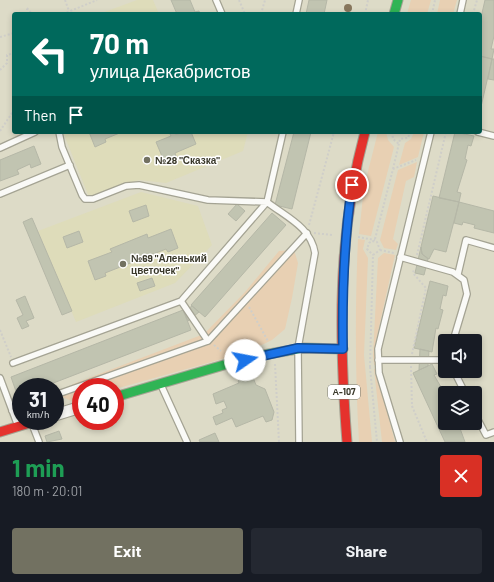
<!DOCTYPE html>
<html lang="en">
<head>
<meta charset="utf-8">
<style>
	:root { --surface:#171b24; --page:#242831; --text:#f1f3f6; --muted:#9ea1a6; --accent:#727161 }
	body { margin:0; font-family:Barlow,sans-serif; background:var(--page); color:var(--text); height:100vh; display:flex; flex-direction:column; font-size:15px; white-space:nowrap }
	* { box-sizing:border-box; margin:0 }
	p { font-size:13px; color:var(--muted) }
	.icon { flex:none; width:22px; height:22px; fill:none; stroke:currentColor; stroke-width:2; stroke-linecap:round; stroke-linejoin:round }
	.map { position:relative; height:442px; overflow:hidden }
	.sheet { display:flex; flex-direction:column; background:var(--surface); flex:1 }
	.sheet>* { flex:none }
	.guide { position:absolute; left:12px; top:12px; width:470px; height:122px; border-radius:4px; box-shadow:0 2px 6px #0003; background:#00695c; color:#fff; overflow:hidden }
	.tools { position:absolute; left:438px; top:334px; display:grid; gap:8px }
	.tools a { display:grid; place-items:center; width:44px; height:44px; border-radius:4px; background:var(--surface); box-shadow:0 2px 6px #0003; font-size:20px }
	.speed { position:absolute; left:12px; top:378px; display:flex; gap:8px; font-size:20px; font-weight:700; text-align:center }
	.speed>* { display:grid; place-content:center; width:52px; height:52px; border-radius:50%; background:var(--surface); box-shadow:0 2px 6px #0003; line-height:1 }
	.speed small { font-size:10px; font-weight:400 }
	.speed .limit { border:6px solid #d22; background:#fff; color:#111 }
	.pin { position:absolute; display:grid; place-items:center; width:34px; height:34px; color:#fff; margin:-17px; border:2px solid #fff; border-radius:50%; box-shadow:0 1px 4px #0007 }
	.me { position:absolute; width:44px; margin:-22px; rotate:78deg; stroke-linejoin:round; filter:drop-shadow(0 0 3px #0008) }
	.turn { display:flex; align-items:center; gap:14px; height:84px; padding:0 12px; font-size:18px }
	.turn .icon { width:52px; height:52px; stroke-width:2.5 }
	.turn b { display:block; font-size:28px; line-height:34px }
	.then { display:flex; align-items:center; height:38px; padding:0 12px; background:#0003; gap:8px; font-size:15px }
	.round { display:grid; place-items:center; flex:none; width:42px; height:42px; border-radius:4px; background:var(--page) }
	.overview { display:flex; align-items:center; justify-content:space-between; height:68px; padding:0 12px }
	h1 { font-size:24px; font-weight:700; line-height:30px; color:#1e9e55 }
	.primary-button { display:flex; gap:8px; margin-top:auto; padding:8px 12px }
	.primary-button a { flex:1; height:46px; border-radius:4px; background:var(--accent); color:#fff; font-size:16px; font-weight:700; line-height:46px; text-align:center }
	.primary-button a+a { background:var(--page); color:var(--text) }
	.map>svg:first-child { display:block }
	.built { fill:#dedcba }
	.green { fill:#e8d0b3 }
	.building { fill:#c1c4b1; stroke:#b5b7a7 }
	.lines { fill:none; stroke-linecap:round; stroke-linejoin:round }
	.lane-casing { stroke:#a4a393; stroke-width:8 }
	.street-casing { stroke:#a4a393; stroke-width:13 }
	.fast-casing { stroke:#a4a393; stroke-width:11 }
	.jam-casing { stroke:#a4a393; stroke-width:11 }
	.path { stroke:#cfcec9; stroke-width:2; stroke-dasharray:2 2; stroke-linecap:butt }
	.lane { stroke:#fafaf7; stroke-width:5.5 }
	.street { stroke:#fafaf7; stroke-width:11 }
	.fast { stroke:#30b455; stroke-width:9 }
	.jam { stroke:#e5322d; stroke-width:9 }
	.tree { fill:#87765c }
	.route-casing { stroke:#114b97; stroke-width:10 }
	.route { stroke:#1a73e8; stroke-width:7 }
	.poi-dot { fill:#727161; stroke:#fff; stroke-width:1.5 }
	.labels { text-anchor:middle; stroke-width:3; stroke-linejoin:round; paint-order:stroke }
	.shield { fill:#fff; stroke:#74746a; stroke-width:1 }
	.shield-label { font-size:9px; font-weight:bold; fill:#39382a }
	.poi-label { font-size:10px; font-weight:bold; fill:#39382a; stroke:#fff; text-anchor:start }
</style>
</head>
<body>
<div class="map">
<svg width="494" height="442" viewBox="0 0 494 442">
	<rect width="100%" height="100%" fill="#dddbc7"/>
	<path class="built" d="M137,0H153L159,14H99Z
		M63,132H248L243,151L166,183L139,180L89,197Z
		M141,192L198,206L212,245L175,283L76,322L38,231Z"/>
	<path class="green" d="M411,0H431L427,14H407Z
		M440,0H457L453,14H437Z
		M378,132H386L388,140L394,147L371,236L359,234L364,187Z
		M414,132H424L418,157L399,165L405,143L411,139Z
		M417,162L414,177L406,181L393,239L398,244L396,250L384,248L380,240L398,170Z
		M358,239L365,240L363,249L368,258L364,355L372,442H359C355,374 355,307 358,239Z
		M294,250L298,263L292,298L285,329L272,340L247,352L115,389V387H81V398L72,401L62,397L63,390L73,384L204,334L245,292L279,251Z
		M384,253L395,255L376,341V365H374L373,356L378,258Z
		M374,369H376L395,442H382Z"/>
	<path class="building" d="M171,0H190L195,12L199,11L200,14H177Z
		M309,0H327L324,14H306Z
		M485,0H494V36L491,49H494L492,59L480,56V22Z
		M480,56L492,59L480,111Z
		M492,59H494V80L488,79Z
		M89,132H122L105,139L106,142L95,147Z
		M169,132L176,134L191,132L196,144L175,153L176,156L164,161L156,142L171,136Z
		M294,132H311L292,209L275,205Z
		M455,132L474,136L471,146L468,145L465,159L467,160L457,192L461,193L459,202L439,198Z
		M34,146L41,164L31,168L30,164L17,170L19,174L0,181V160Z
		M433,196L459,202L446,252L434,249L429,259L422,254L421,247Z
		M459,202L494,211V233L474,228L475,225L463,222L462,225L454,223Z
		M237,204L245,211L236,221L228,214Z
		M146,205L149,216L133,222L129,211Z
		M272,213L286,225L205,317L191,305Z
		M32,218L72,311L62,315L23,222Z
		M171,229L178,248L168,252L166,249L105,273L106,276L95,280L88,261L112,252L110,249L147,234L148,238Z
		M79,231L83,242L67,248L63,237Z
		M421,247L422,254L428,259L424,275L415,273Z
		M152,278L155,286L140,291L137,283Z
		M430,281L448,286L446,296L443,295L440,309L443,310L438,329L436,328L432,352L414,348Z
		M25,296L34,318L26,321L29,326L22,329L17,318L23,315L16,300Z
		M192,306L199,312L188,321L184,312Z
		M183,310L191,330L43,387H21V395L18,397L11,377Z
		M420,349L429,351L428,366L419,370Z
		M432,364L437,374L434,375L445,394V423H458L465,442H445L413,373Z
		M252,375L256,385L265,389L274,412L272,420L266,422L263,416L236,427L232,418L216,425L213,417L223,413L222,410L227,408L224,401L216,404L213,394L239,383L238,381Z
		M59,431L62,439L47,442L45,436Z
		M215,433L219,442H200L199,440Z"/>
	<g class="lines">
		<defs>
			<path id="lane" d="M216,0L222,14
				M296,14L299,0
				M460,14L463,0
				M59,132L62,147L82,195L85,199H93L126,186L139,185L208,200L267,202
				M283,132L267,202C286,217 311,227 315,253L298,348L299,442
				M478,132L494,136
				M0,148L35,132
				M0,194L70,165
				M400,257L453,272L464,280L467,294L453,341
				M458,274L466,240L494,248
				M181,301L208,341
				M378,360H445
				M13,363L181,301L267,202
				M454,371L465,393
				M0,378L18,426
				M161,385L187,442
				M55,395L208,341L307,233
				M12,411L21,407
				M475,414L486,435L494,432
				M32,424L39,442
				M400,442L379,373L378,349L431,132"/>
			<path id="street" d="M55,415L81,407"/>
			<path id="fast" d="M394,14L398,0
				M115,397L251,357L303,348L343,349"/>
			<path id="jam" d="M0,432L36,421
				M347,442C339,338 337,234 365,132"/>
		</defs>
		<use href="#lane" class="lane-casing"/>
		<use href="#street" class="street-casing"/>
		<use href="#fast" class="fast-casing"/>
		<use href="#jam" class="jam-casing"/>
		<path class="path" d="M65,0L69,11
			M239,0L245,14
			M27,8L32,14
			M27,14V9
			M63,14L97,0
			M261,14L265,0
			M365,14L368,0
			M432,14L435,0
			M473,14L477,0
			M0,37L14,33
			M0,70L7,63V55L14,53
			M0,131L14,110
			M392,132L393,139L399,144
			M393,169L400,139L408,138L410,132
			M309,225L334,132
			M314,233L332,235
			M358,237L375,240
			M375,239L393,169L416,160
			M380,250L394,253
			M417,255L446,132
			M249,307L268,341
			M0,330L11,357
			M214,345L221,351
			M412,354L426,288L413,273L414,269
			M275,364L279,442
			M411,366L412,406L427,442
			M370,367L373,255L380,250L377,242L372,241L369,243L367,249L373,255
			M370,367L377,442"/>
		<use href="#lane" class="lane"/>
		<use href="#street" class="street"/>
		<use href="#fast" class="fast"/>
		<use href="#jam" class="jam"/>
	</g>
	<circle class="tree" cx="348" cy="8" r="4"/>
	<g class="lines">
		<defs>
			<path id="route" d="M245,360L298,348L343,349C342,294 344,240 352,185"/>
		</defs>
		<use href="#route" class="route-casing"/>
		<use href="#route" class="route"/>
	</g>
	<g class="poi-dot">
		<circle cx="147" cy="160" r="4"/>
		<circle cx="123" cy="264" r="4"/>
	</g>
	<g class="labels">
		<rect class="shield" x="328" y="385" width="32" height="14" rx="3"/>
		<g class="shield-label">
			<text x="344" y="395">А-107</text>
		</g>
		<g class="poi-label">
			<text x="155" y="164">№28 "Сказка"</text>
			<text x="131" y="262">№69 "Аленький<tspan x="131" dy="12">цветочек"</tspan></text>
		</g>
	</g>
</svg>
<div class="tools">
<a><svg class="icon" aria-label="sound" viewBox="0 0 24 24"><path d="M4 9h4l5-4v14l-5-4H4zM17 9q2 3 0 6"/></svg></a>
<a><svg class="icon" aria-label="layers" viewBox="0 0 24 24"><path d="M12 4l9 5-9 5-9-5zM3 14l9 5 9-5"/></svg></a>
</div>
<div class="speed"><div>31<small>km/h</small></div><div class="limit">40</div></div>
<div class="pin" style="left:352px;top:185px;background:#d93025"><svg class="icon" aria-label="arrive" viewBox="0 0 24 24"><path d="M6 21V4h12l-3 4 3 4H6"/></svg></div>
<svg class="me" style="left:245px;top:360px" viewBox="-20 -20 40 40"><circle r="19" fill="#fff"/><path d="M0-13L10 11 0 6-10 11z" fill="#1a73e8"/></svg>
<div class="guide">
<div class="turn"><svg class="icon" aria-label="left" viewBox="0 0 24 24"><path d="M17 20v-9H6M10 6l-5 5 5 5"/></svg><div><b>70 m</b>улица Декабристов</div></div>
<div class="then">Then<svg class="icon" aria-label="arrive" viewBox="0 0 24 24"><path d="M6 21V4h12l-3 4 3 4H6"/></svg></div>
</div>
</div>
<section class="sheet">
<div class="overview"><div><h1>1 min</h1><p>180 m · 20:01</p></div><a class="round" style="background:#d93025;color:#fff"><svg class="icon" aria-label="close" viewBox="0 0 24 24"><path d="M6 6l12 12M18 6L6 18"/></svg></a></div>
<div class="primary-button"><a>Exit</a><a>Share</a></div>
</section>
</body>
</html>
